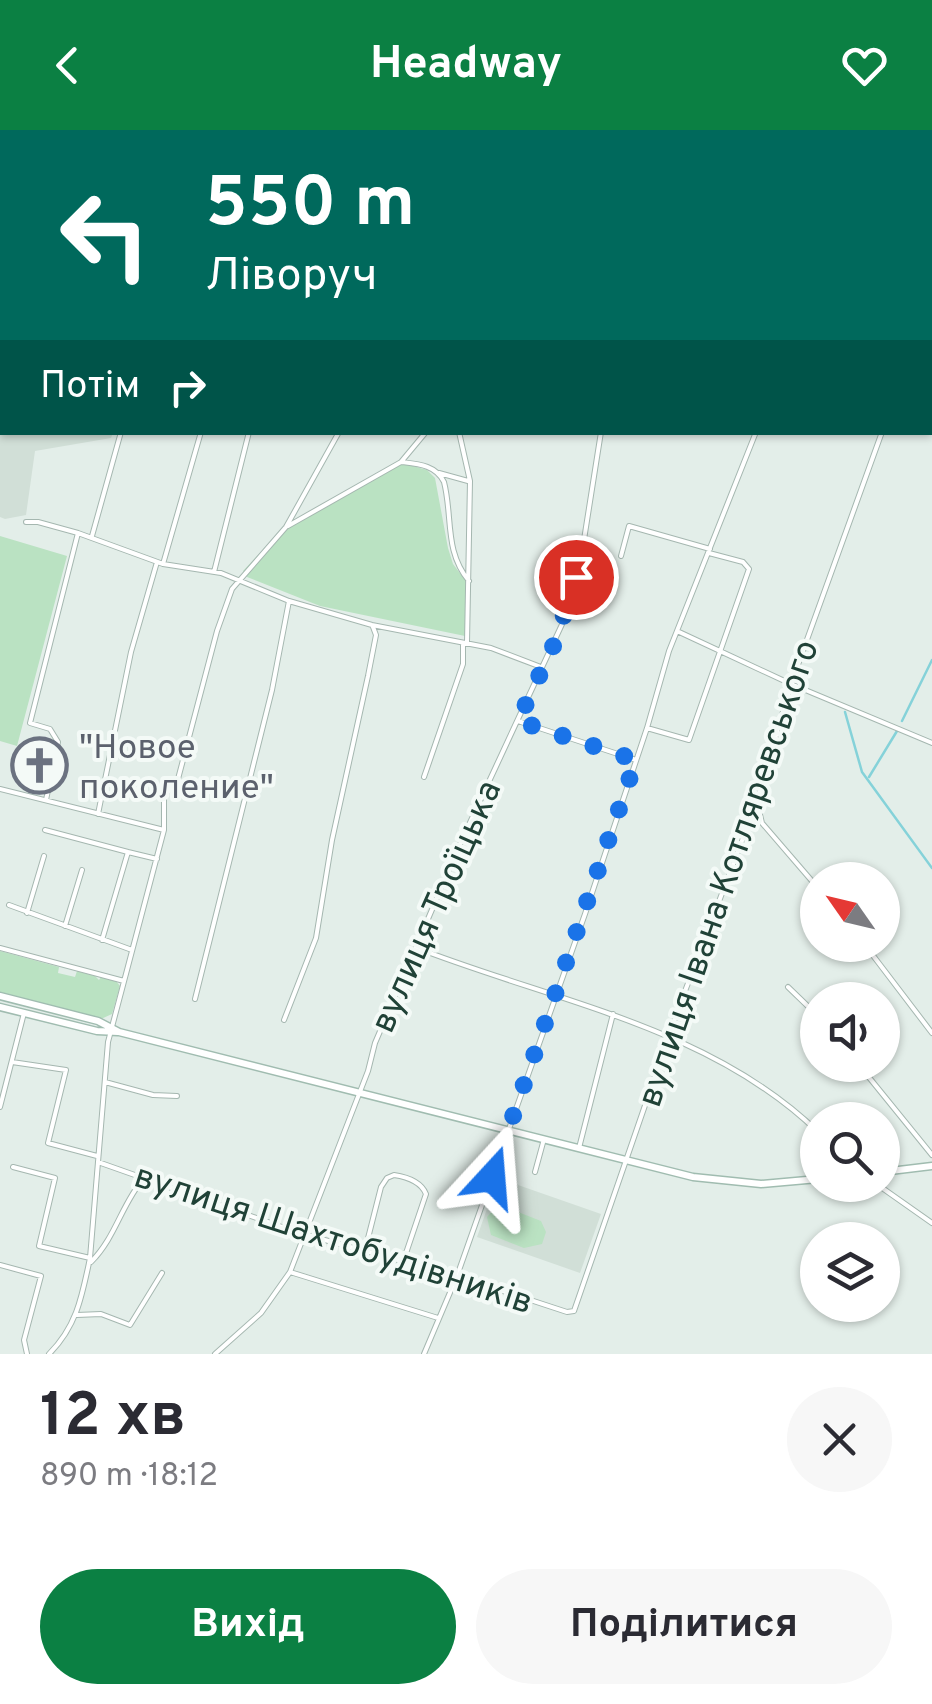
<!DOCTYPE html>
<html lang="uk">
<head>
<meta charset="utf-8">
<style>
	:root { --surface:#fff; --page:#f7f7f7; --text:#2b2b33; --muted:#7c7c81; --accent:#0b8043 }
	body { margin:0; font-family:Overpass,sans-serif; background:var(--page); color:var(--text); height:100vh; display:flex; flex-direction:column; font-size:38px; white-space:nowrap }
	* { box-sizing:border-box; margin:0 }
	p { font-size:32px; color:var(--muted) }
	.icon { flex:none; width:55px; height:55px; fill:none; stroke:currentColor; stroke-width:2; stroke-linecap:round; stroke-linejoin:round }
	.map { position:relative; height:1224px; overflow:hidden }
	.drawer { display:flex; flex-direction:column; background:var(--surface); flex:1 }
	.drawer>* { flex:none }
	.top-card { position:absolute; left:0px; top:0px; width:932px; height:305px; box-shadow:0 2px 8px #0004; background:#00695c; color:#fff; overflow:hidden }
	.needle { width:65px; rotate:304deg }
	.fabs { position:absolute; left:800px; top:732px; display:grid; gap:20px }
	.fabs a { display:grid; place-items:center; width:100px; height:100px; border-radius:50%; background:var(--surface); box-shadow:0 2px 8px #0004; font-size:50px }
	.pin { position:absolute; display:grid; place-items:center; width:85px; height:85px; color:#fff; margin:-42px; border:5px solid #fff; border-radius:50%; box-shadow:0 2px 10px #0007 }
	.me { position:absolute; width:110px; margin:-55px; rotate:19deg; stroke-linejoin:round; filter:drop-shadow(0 0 8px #0008) }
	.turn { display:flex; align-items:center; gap:35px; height:210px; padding:0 40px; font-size:45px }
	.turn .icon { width:130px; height:130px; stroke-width:2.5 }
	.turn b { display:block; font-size:70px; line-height:85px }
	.then { display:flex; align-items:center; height:95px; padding:0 40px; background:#0003; gap:20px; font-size:38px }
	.round { display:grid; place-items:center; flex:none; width:105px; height:105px; border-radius:52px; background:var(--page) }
	.head { display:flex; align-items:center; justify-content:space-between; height:170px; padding:0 40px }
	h1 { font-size:60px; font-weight:700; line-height:75px }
	.action { display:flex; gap:20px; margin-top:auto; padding:20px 40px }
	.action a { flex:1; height:115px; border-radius:60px; background:var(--accent); color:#fff; font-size:40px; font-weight:700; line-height:115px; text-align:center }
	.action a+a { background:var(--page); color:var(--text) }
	header { display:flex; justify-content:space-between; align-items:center; height:130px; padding:0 40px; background:var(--accent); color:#fff; font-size:45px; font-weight:700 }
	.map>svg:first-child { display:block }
	.built { fill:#d1dfd7 }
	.green { fill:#bae2c2 }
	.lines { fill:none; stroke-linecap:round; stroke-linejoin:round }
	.stream { stroke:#85d2d9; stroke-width:2.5 }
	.street-casing { stroke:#a5b7b0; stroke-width:6 }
	.secondary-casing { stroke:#a0bcb0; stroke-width:9 }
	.street { stroke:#fff; stroke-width:4 }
	.secondary { stroke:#fff; stroke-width:6 }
	.route { stroke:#1a73e8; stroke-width:18; stroke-dasharray:0 32.4 }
	.labels { text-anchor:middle; stroke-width:8; stroke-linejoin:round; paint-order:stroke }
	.worship-label { font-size:35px; fill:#5b616d; stroke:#f4faf7; text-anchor:start }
	.street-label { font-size:35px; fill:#204237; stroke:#f4faf7 }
</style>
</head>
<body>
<header><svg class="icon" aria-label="back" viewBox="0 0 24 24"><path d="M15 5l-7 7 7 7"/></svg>Headway<svg class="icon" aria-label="heart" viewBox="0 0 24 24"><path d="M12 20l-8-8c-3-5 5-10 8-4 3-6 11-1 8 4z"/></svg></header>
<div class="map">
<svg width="932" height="1224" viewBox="0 0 932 1224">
	<rect width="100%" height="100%" fill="#e3eee9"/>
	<path class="built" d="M0,280H2V302L113,303L111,308L35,321L26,385L5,389L0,387Z
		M498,1048L601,1084L580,1143L477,1107Z"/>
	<path class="green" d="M406,334L427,340L435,348L448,418L453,434L466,451L465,506L320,476L247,447L243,441L286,395L396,335Z
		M0,406L67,426L17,616L0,611Z
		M0,821L59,837L58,843L75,847L77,841L95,846L99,850L101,847L116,851L120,856L112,884L101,889L0,863Z
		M495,1078H508L541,1091L546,1102L542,1114L524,1118L491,1105L487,1087Z"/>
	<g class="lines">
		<path class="stream" d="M845,582L862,642L932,738
			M902,591L932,530
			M869,647L897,601"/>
		<defs>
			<path id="street" d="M28,0V2
				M214,0L216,2
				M396,0L400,2
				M714,0L721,2
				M479,2L480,0
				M685,2L686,0
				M861,2L862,0
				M0,92L2,91
				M930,163L932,158
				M0,175L2,174
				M930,225L932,226
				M459,302L470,351L467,513
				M401,332L426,302
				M439,343L468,351
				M26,392H38L78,403L30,593L50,599L58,612L46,670
				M288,396L401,332C418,334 436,335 444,352C453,387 444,421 469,451
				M78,403L163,434L221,443L289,471L372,495L491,518L541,537
				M92,406L121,302
				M621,426L629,396L710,419
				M163,434L201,302
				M214,442L249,302
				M677,501L791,554L932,613
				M518,591L636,630
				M647,598L689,610L749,439L743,432L709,423
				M424,647L463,534V513
				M0,659L164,700
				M758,676L762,693L818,758
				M98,684L131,522L157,432
				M45,700L128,722L102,810
				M128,722L157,729
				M9,775L132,820
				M27,783L44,726
				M65,796L82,740
				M865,815L932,903
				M0,818L124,851
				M417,818C553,871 710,897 818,1002
				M788,857L818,886
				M195,869L272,560L289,471
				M284,890L316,808L332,710L368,546L376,505L373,497
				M12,932L66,940L48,1013L97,1026
				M859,935L932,1025
				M105,952L153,965L177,966
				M0,977L24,883
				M579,1018L613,884
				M98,1032L299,1103L457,1146L567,1182L574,1181L679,877L757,671L791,554L882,302
				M13,1037L55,1048L39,1116L90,1128
				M535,1042L544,1009
				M878,1055L932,1093
				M365,1120L381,1057L387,1048L394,1045C407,1047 421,1051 426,1064L403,1132
				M91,1132C116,1107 122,1073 144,1048
				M0,1135L41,1146L24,1210L27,1224
				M290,1142L438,1188
				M77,1185L101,1184L130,1195L162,1143
				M49,1224C77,1196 82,1166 90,1128L108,912L164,700V666L178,649L217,501L232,459L286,397L339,302
				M215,1224L261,1183L290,1142L368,941L375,913L460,714L564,490L583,416L601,302
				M424,1224L457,1146L585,784L647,598L669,521L756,302"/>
			<path id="secondary" d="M0,866L98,891L119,902L693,1047L761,1054L818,1049
				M0,877L97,901L118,902
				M882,1042L932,1036"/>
		</defs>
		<use href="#street" class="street-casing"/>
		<use href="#secondary" class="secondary-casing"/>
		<use href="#street" class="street"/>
		<use href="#secondary" class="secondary"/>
	</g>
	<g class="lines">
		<path class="route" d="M492,1047L636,630L518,591L556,510L576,447"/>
	</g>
	<defs>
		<symbol id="church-ring" viewBox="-11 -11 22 22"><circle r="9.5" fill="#f4faf7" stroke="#6b7280" stroke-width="1.5"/><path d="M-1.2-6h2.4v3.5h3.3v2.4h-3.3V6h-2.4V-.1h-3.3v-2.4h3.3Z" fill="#6b7280"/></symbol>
	</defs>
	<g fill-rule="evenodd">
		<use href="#church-ring" x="8" y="604" width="63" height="63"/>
	</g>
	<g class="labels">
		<g class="worship-label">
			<text x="79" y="628">"Новое<tspan x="79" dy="40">поколение"</tspan></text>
		</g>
		<g class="street-label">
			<text transform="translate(727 743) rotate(-71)" y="12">вулиця Івана Котляревського</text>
			<text transform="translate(435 776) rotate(-66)" y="12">вулиця Троїцька</text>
			<text transform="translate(334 1108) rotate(18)" y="12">вулиця Шахтобудівників</text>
		</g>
	</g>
</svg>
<div class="fabs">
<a><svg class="needle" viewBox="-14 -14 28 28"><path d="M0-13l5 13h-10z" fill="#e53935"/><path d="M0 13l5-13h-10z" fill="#7c7c81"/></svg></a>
<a><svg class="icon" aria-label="sound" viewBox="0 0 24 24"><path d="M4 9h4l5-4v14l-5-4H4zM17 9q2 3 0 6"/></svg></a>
<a><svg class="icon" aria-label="search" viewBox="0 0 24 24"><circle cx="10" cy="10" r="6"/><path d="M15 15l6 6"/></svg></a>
<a><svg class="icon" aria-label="layers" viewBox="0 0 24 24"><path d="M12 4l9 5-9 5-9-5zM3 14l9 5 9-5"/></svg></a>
</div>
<div class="pin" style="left:576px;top:447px;background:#d93025"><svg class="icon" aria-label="arrive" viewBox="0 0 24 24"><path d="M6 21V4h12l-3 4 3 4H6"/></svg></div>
<svg class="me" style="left:492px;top:1047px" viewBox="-20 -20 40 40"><path d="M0-17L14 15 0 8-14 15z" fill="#1a73e8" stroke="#fff" stroke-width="4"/></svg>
<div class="top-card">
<div class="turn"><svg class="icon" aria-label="left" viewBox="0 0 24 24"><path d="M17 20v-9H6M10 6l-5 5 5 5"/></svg><div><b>550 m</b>Ліворуч</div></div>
<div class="then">Потім<svg class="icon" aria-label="right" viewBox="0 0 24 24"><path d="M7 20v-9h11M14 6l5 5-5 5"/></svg></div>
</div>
</div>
<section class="drawer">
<div class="head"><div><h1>12 хв</h1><p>890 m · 18:12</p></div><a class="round"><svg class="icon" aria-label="close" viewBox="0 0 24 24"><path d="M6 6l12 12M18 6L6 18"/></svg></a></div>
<div class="action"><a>Вихід</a><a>Поділитися</a></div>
</section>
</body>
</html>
